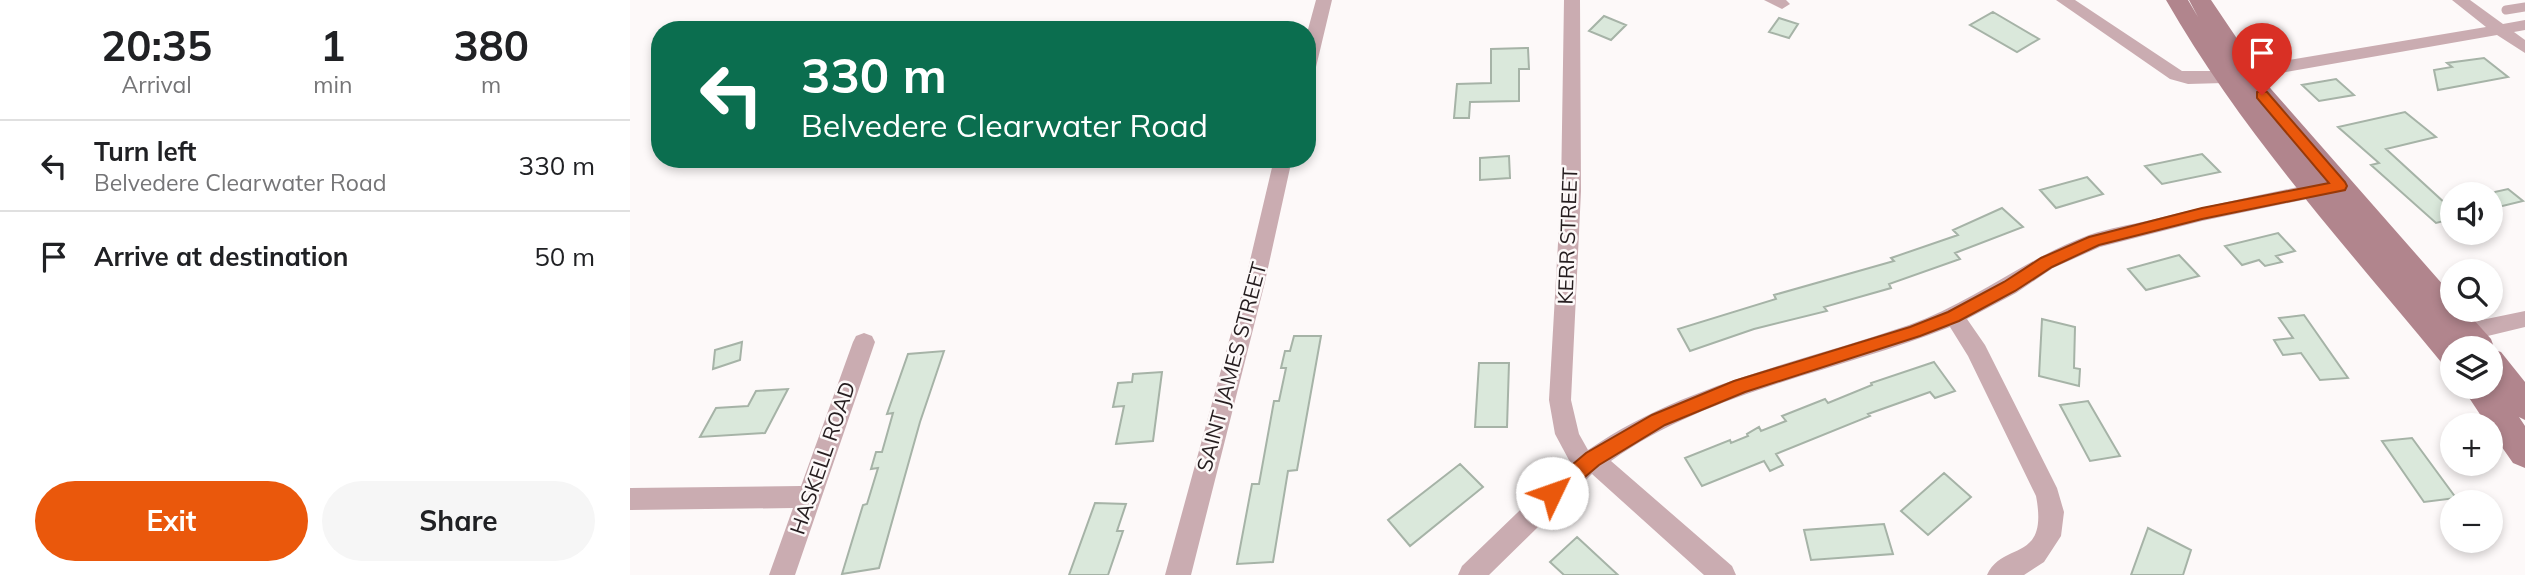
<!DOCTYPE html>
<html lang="en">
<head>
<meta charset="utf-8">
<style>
	:root { --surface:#fff; --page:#f6f6f6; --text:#202124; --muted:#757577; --line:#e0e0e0; --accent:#ea580c }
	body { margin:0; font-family:Mulish,sans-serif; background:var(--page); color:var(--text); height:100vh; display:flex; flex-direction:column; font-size:26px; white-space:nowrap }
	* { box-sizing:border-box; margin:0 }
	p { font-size:23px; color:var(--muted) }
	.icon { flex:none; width:38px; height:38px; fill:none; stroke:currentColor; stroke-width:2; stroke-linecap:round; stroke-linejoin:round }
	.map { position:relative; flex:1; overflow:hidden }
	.side { display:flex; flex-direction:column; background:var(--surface); width:630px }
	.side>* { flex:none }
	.hud { position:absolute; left:21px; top:21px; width:665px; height:147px; border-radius:28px; box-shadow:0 4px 10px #0003; background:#0b6e4f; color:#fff; overflow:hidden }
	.buttons { position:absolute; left:1810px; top:182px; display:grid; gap:14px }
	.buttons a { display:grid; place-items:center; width:63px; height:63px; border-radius:50%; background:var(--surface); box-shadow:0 4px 10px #0003; font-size:35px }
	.pin { position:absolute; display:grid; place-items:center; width:60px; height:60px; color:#fff; margin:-72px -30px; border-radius:50% 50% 50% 0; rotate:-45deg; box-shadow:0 0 7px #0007 }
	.pin .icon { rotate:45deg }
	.me { position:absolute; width:77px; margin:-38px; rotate:48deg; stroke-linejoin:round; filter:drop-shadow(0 0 5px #0008) }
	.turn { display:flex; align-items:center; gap:24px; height:147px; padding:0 35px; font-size:32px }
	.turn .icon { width:91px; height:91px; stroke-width:2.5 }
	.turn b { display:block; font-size:49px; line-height:60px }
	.eta { display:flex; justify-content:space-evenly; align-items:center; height:119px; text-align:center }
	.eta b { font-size:42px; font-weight:700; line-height:49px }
	.action { display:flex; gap:14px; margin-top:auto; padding:14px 35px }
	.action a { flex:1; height:80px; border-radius:42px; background:var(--accent); color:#fff; font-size:28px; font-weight:700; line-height:80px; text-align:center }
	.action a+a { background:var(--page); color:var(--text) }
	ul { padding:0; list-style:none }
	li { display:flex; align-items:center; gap:21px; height:91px; padding:0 35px; border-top:2px solid var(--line) }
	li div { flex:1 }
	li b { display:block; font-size:26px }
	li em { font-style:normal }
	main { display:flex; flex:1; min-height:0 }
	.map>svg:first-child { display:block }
	.building { fill:#dae8db; stroke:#a6b3a7; stroke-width:2 }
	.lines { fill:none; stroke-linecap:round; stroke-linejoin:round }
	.service { stroke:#caacb1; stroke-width:9 }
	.minor { fill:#caacb1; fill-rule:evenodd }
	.secondary { fill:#b1858d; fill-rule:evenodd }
	.route { fill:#ea580c; stroke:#983908; stroke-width:2 }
	.labels { text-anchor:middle; stroke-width:5; stroke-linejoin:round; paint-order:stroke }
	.street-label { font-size:21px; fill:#251d1f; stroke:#fdf9f9 }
</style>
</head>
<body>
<main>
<section class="side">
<div class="eta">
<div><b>20:35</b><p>Arrival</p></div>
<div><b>1</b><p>min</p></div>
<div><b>380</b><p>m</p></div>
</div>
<ul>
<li><svg class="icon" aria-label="left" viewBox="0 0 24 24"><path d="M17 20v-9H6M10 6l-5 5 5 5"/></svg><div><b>Turn left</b><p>Belvedere Clearwater Road</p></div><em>330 m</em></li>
<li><svg class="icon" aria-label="arrive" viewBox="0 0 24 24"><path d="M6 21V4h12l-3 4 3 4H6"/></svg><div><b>Arrive at destination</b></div><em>50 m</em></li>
</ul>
<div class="action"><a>Exit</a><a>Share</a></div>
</section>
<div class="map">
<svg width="1895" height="575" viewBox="0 0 1895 575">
	<rect width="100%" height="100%" fill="#fdf9f9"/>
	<path class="building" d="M1363,12L1409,39L1387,52L1340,25Z
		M974,16L996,25L981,40L959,31Z
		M1149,18L1168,24L1159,38L1139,32Z
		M898,48L899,69H889V101L840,102L839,118H824L827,84L861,83V49Z
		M1854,58L1878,77L1808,90L1804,70L1822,67L1817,63Z
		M1706,79L1724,95L1689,101L1672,85Z
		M1775,112L1806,137L1756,149L1816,204L1822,202V219L1806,223L1741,165L1749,163L1708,127Z
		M1572,154L1590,172L1532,184L1515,166Z
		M879,156L880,178L850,180V158Z
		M1457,177L1473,194L1426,208L1410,190Z
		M1878,189L1893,201L1860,209V193Z
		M1372,208L1393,227L1325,253L1330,259L1259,284L1261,288L1194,307L1197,311L1124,329L1060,351L1048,329L1146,299L1144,295L1264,261L1261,258L1328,235L1323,230Z
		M1648,233L1665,251L1646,256L1652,262L1635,266L1629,260L1612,265L1595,246Z
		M1549,255L1569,276L1516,290L1498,269Z
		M1674,315L1718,378L1690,380L1671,353L1653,355L1644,340L1663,338L1649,318Z
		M1412,319L1445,327L1444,368L1450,369L1449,386L1409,376Z
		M664,336H691L667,470L658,471L643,562L607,564L622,484H629L644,401H649L656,368H651L655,351H660Z
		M112,342L110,360L83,369L85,350Z
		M314,351L290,422L249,568L212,574L233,505L237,504L248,468L241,469L246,452H252L263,413L257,414L278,354Z
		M1304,362L1325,391L1305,398L1300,392L1238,414L1240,416L1146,454L1153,465L1140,471L1134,461L1072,486L1055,458L1100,440L1101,443L1118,436L1117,434L1129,427L1131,431L1156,421L1152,416L1195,399L1198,403L1242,385L1241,383Z
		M849,363H879L877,427H845Z
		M532,372L523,441L486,444L494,406L483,407L488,383L502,382L503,374Z
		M158,389L135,433L70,437L86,408L118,406L126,391Z
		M1458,401L1490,456L1460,461L1430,405Z
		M1782,438L1826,498L1794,502L1752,441Z
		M830,464L853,487L780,546L758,520Z
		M1314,473L1341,497L1298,535L1271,511Z
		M465,503L496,504L487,531H493L478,575H439Z
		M1254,524L1263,554L1181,560L1174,530Z
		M1518,528L1561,550L1553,575H1501Z
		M947,537L988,575H934L920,562Z"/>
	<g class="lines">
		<path class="service" d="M1876,10L1895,7"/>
		<path class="minor" d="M686,0H702L686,67L677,72V33Z
			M934,0H950L951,191L941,400L949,434L958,450C1055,383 1170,363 1279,325C1344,302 1396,258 1459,235C1479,228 1500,225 1521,220C1579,205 1638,193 1697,181L1704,183L1707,188L1704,193L1697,195L1572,221L1470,247L1423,268L1386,293L1337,319L1355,345L1427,488L1434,512L1431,536L1414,562L1394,575H1357C1373,540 1419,564 1406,496L1338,356L1320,327C1207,372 1081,390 981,461L1102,566L1106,575H1074L962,474L859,575H828L832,566L940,462L925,434L919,400L931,191Z
			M1134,0H1156L1160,4L1152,9Z
			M1426,0H1445L1552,71H1594L1856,27L1822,0H1840L1873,24L1895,20V30L1884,32L1895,40V53L1867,35L1594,83L1558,84L1540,79Z
			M644,159H662L634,286L561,575H535L614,286Z
			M1895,311V327L1837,341L1829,338L1826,332L1829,326L1837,323Z
			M234,333L242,336L245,342L165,575H139L163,508L0,510V488L171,486L223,342L226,336Z"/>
		<path class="secondary" d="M1536,0H1558L1568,17L1559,0H1581L1641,89L1822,295V310H1835L1861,339L1865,350L1871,352L1895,382V420L1889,417L1895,426V468L1883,463L1860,430V425H1857L1832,387H1860V348H1822V366L1811,362C1714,244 1612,133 1536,0Z"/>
	</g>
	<path class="route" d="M1632,91L1637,92L1715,182L1717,186L1715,190L1572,219L1469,245L1422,267L1385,291L1329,321L1290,336L1115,392L1035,425L969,465L929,499L922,501L916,499L913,493L916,487L956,453L1022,415L1104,381L1280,327L1318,312L1374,282L1411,258L1459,237L1572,208L1699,183L1627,98V92Z"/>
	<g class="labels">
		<g class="street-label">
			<text transform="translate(938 236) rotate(-88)" y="7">KERR STREET</text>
			<text transform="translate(602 367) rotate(-75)" y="7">SAINT JAMES STREET</text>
			<text transform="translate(193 458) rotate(-71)" y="7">HASKELL ROAD</text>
		</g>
	</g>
</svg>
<div class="buttons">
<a><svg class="icon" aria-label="sound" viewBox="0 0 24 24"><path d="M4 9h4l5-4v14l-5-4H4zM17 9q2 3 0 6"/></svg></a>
<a><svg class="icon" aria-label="search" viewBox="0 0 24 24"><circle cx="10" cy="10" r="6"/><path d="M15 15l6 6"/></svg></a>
<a><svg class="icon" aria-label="layers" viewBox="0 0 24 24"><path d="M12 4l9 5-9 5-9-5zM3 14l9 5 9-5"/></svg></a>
<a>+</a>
<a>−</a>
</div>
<div class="pin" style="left:1632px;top:95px;background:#d93025"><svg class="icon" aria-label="arrive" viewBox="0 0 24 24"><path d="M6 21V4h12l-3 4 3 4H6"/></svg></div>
<svg class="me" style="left:922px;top:493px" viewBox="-20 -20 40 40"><circle r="19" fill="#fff"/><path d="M0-13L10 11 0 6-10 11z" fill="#ea580c"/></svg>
<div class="hud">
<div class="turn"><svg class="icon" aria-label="left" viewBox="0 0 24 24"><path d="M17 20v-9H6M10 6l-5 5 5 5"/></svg><div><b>330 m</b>Belvedere Clearwater Road</div></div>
</div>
</div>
</main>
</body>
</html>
